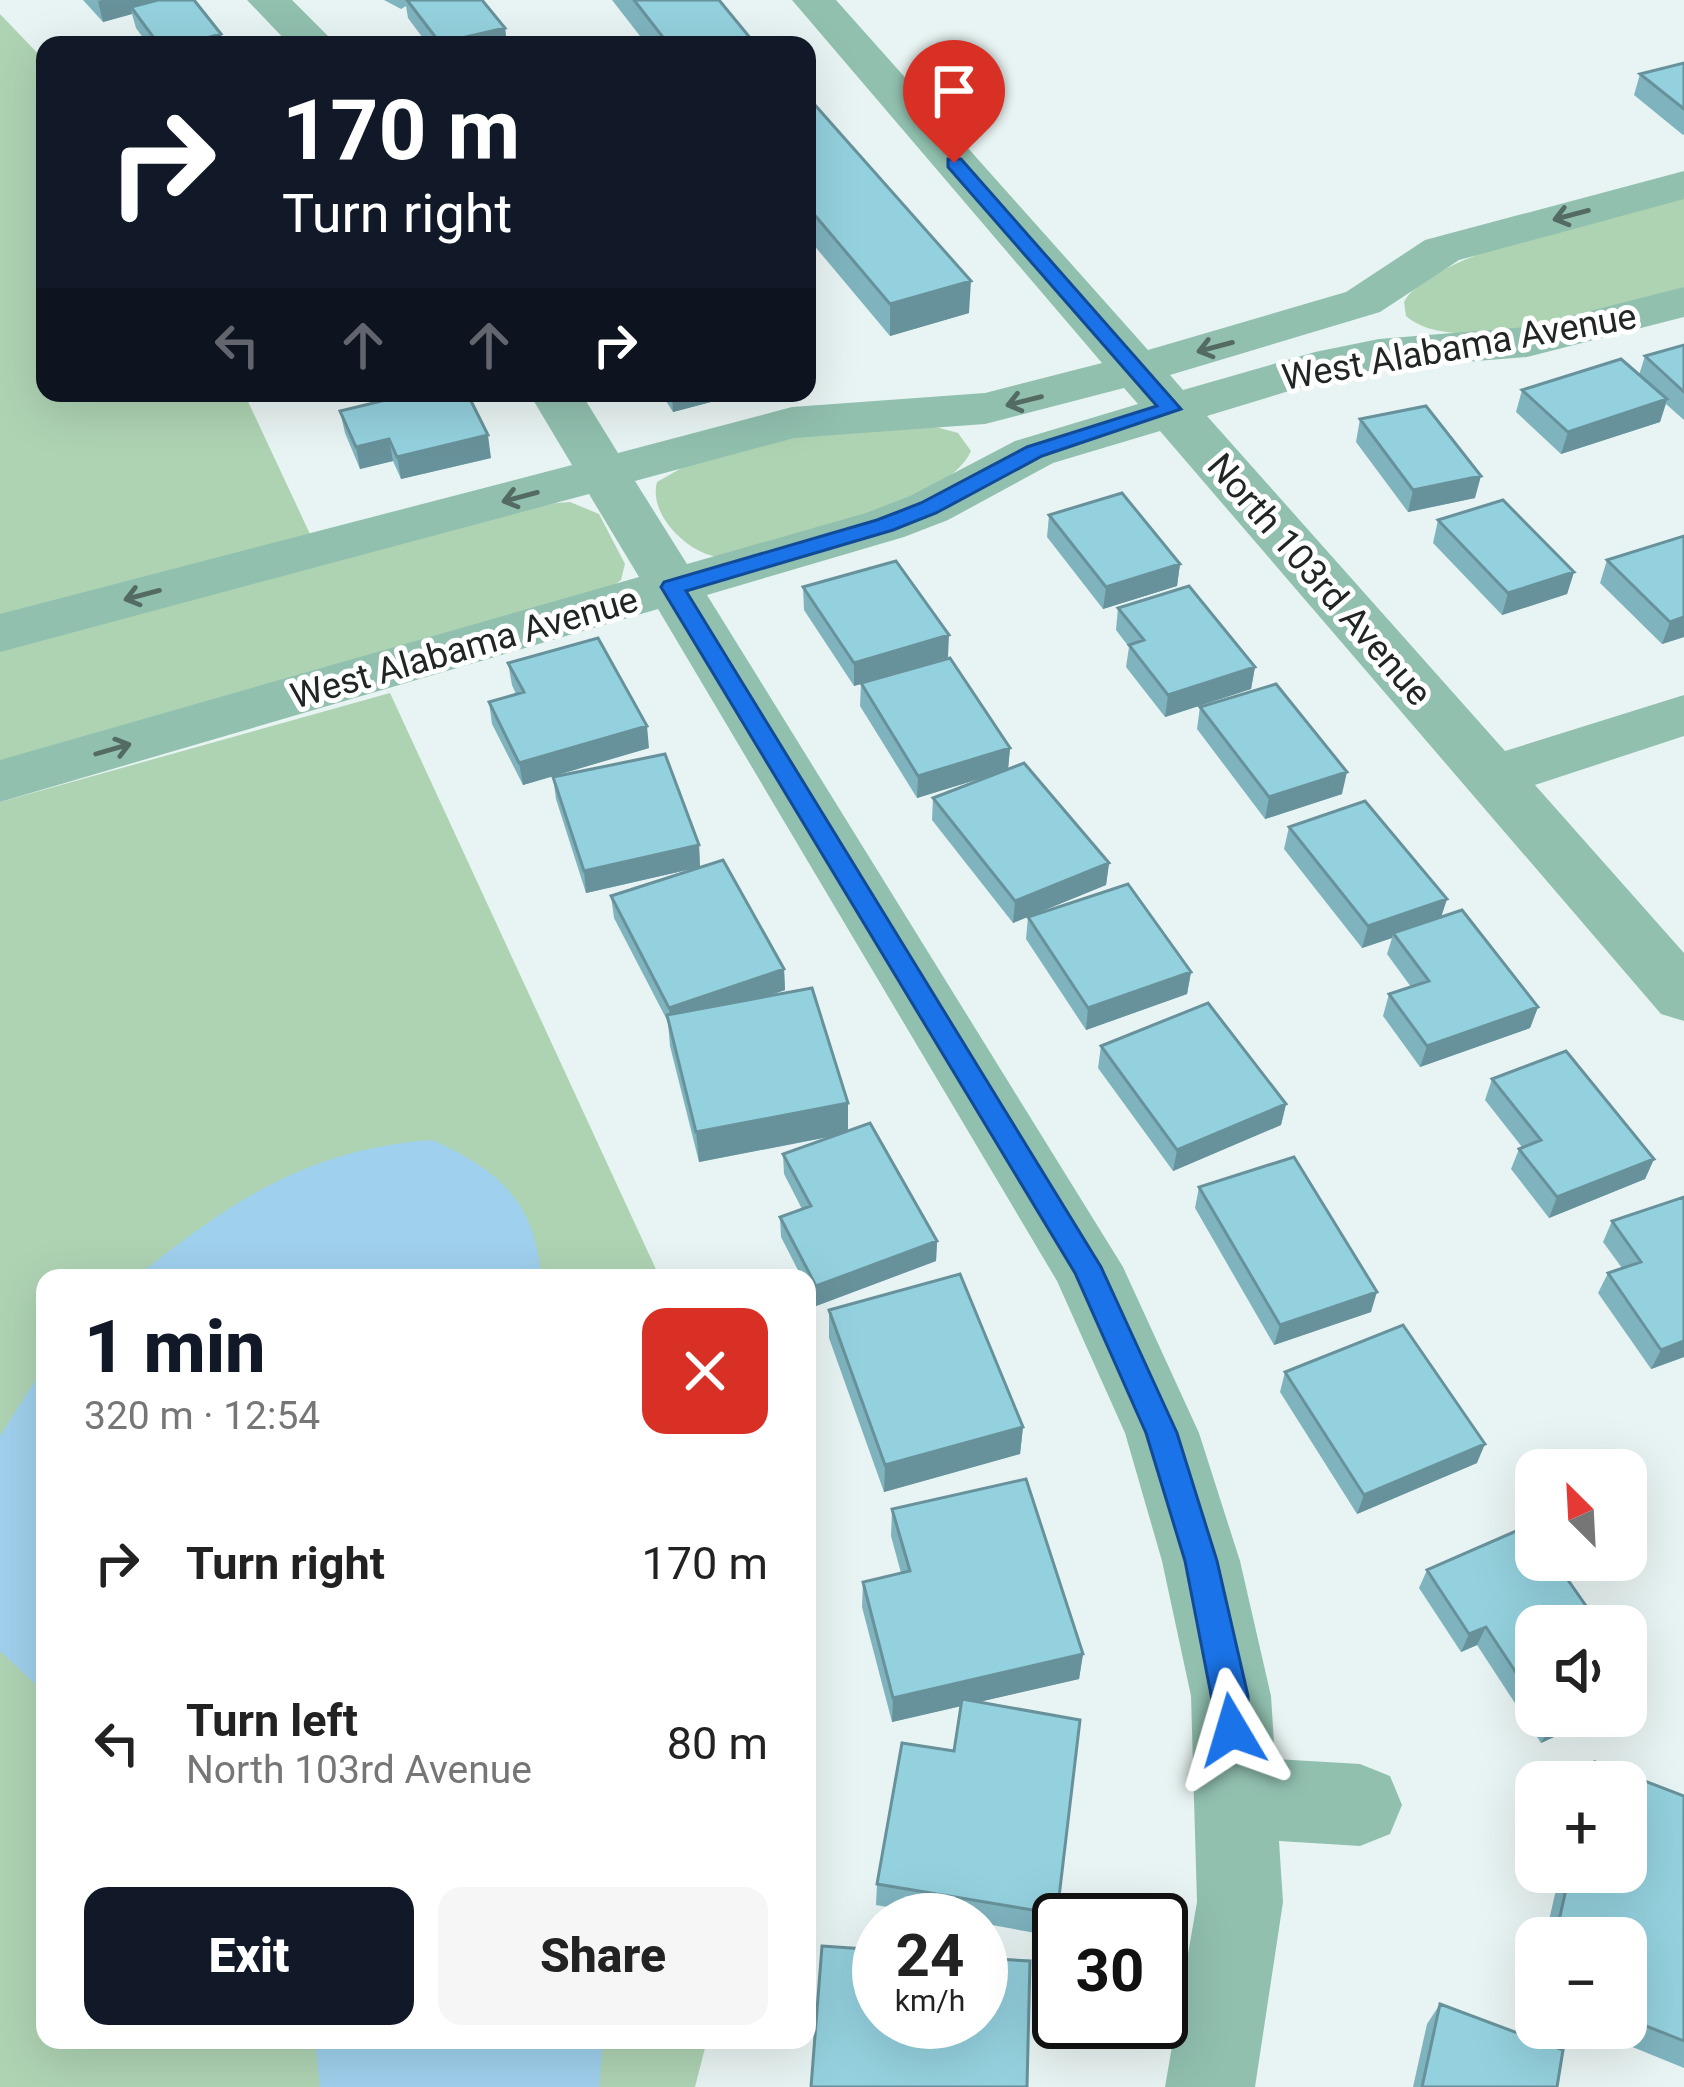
<!DOCTYPE html>
<html lang="en">
<head>
<meta charset="utf-8">
<style>
	:root { --surface:#fff; --page:#f6f6f6; --text:#222; --muted:#767676; --accent:#111827 }
	body { margin:0; font-family:Roboto,sans-serif; background:var(--page); color:var(--text); height:100vh; display:flex; flex-direction:column; font-size:45px; white-space:nowrap }
	* { box-sizing:border-box; margin:0 }
	p { font-size:39px; color:var(--muted) }
	.icon { flex:none; width:66px; height:66px; fill:none; stroke:currentColor; stroke-width:2; stroke-linecap:round; stroke-linejoin:round }
	.map { position:relative; flex:1; overflow:hidden }
	.drawer { position:absolute; left:36px; top:1269px; width:780px; height:780px; display:flex; flex-direction:column; background:var(--surface); border-radius:24px; box-shadow:0 12px 48px #0002 }
	.drawer>* { flex:none }
	.hud { position:absolute; left:36px; top:36px; width:780px; height:366px; border-radius:24px; box-shadow:0 12px 48px #0002; background:#111827; color:#fff; overflow:hidden }
	.needle { width:78px; rotate:336deg }
	.tools { position:absolute; left:1515px; top:1449px; display:grid; gap:24px }
	.tools a { display:grid; place-items:center; width:132px; height:132px; border-radius:24px; background:var(--surface); box-shadow:0 12px 48px #0002; font-size:60px }
	.speed { position:absolute; left:852px; top:1893px; display:flex; gap:24px; font-size:60px; font-weight:700; text-align:center }
	.speed>* { display:grid; place-content:center; width:156px; height:156px; border-radius:50%; background:var(--surface); box-shadow:0 12px 48px #0002; line-height:1 }
	.speed small { font-size:30px; font-weight:400 }
	.speed .limit { border:6px solid #111; border-radius:18px; background:#fff; color:#111 }
	.pin { position:absolute; display:grid; place-items:center; width:102px; height:102px; color:#fff; margin:-123px -51px; border-radius:50% 50% 50% 0; rotate:-45deg; box-shadow:0 0 12px #0007 }
	.pin .icon { rotate:45deg }
	.me { position:absolute; width:132px; margin:-66px; rotate:353deg; stroke-linejoin:round; filter:drop-shadow(0 0 9px #0008) }
	.turn { display:flex; align-items:center; gap:42px; height:252px; padding:0 48px; font-size:54px }
	.turn .icon { width:156px; height:156px; stroke-width:2.5 }
	.turn b { display:block; font-size:84px; line-height:102px }
	.lanes { display:flex; align-items:center; height:114px; padding:0 48px; background:#0003; justify-content:center; gap:60px; direction:ltr }
	.lanes .off { opacity:.35 }
	.round { display:grid; place-items:center; flex:none; width:126px; height:126px; border-radius:24px; background:var(--page) }
	.head { display:flex; align-items:center; justify-content:space-between; height:204px; padding:0 48px }
	h1 { font-size:72px; font-weight:800; line-height:90px; color:var(--accent) }
	.button { display:flex; gap:24px; margin-top:auto; padding:24px 48px }
	.button a { flex:1; height:138px; border-radius:24px; background:var(--accent); color:#fff; font-size:48px; font-weight:800; line-height:138px; text-align:center }
	.button a+a { background:var(--page); color:var(--text) }
	ul { padding:0; list-style:none }
	li { display:flex; align-items:center; gap:36px; height:180px; padding:0 48px }
	li div { flex:1 }
	li b { display:block; font-size:45px }
	li em { font-style:normal }
	.map>svg:first-child { display:block }
	.green { fill:#aed3b3 }
	.water { fill:#9fd0ed }
	.lines { fill:none; stroke-linecap:round; stroke-linejoin:round }
	.minor { fill:#91c0af; fill-rule:evenodd }
	.wall { fill:#7fb4bf }
	.shaded-wall { fill:#68929b }
	.building { fill:#94d1de; stroke:#68929b; stroke-width:3 }
	.oneway { stroke:#536b63 }
	.route { fill:#1a73e8; stroke:#114b97; stroke-width:3 }
	.labels { text-anchor:middle; stroke-width:10; stroke-linejoin:round; paint-order:stroke }
	.street-label { font-size:36px; fill:#212525; stroke:#fff }
</style>
</head>
<body>
<div class="map">
<svg width="1684" height="2087" viewBox="0 0 1684 2087">
	<rect width="100%" height="100%" fill="#e8f4f3"/>
	<path class="green" d="M0,14L45,61V393H244L317,549L0,633Z
		M1684,197V288C1622,305 1458,362 1406,316L1404,302C1432,250 1623,214 1684,197Z
		M929,425L958,433L971,451C947,507 777,540 718,557C688,553 648,515 657,482L685,466L825,429Z
		M570,502L599,514L625,564L621,580L610,588L0,761V650L546,504Z
		M390,693L660,1278H45V2040H707L695,2087H0V802Z"/>
	<path class="water" d="M432,1140C498,1169 536,1202 541,1278H135C230,1202 307,1149 432,1140Z
		M45,1365V1693L0,1651V1436Z
		M315,2040H603L599,2087H320Z"/>
	<g class="lines">
		<path class="minor" d="M247,0H292L337,45H290Z
			M792,0H836L1148,350L1346,292L1425,240L1684,171V199L1459,260L1380,312L1170,375L1183,390L1315,352L1379,339L1527,327L1684,287V317L1527,357L1379,369L1325,380L1207,416L1505,751L1684,695V736L1535,785L1684,953V1021L1661,1014L1160,431L1053,463L948,520L904,537L707,595L1123,1267L1199,1433L1240,1561L1271,1696L1275,1759L1360,1764L1390,1776L1402,1805L1390,1834L1360,1846L1279,1841L1283,1902L1255,2087H1165L1197,1902L1191,1696L1162,1561L1125,1433L1057,1281L658,609L0,802V760L639,577L589,494L0,652V614L572,465L529,393H581L618,453L792,407L985,393L1102,363ZM1124,388L1138,404L1015,441L910,496L866,513L687,564L635,481L794,438L985,424Z"/>
	</g>
	<path class="wall" d="M83,0H194L224,45H148L136,28L132,14L103,22Z
		M384,0H482L505,28L507,45H428L408,18L406,6L401,9Z
		M612,0H719L756,45H647Z
		M1684,63V134L1683,135L1634,95L1640,74Z
		M807,96L969,313L890,336L807,237Z
		M1684,345V420L1666,404L1660,422L1561,454L1516,412L1522,390L1639,375L1645,356Z
		M377,393H467L491,458L401,479L393,461L360,469L345,433L340,411L381,402Z
		M661,393H745L673,412Z
		M1360,419L1475,498L1408,512L1356,442Z
		M1049,515L1180,564L1177,586L1103,609L1047,537Z
		M1438,520L1574,572L1567,594L1502,615L1433,543Z
		M1607,560L1684,637L1662,644L1600,583Z
		M803,587L948,657L873,680L1010,748L1008,769L1109,863L1106,885L1013,923L932,820L933,798L992,775L917,798L860,706L861,684L854,686L804,610Z
		M1118,608L1255,667L1251,689L1165,717L1126,667L1129,647L1116,630Z
		M508,663L649,748L523,785L492,724L489,702L516,694L512,685Z
		M1200,707L1342,794L1265,819L1197,729Z
		M553,777L699,845L700,867L586,893L556,799Z
		M1289,827L1447,899L1441,917L1538,1007L1530,1028L1420,1067L1383,1016L1389,994L1411,987L1387,954L1392,938L1362,948L1284,849Z
		M611,896L784,969L785,990L768,996L848,1130L937,1241L936,1261L816,1306L807,1289V1278H802L781,1237L780,1217L802,1209L784,1174L783,1154L829,1137L699,1162L670,1046L668,1022L614,918Z
		M1028,917L1191,972L1187,994L1086,1030L1026,939Z
		M1101,1046L1286,1104L1281,1125L1173,1171L1098,1068Z
		M1492,1079L1654,1159L1645,1179L1549,1218L1511,1169L1519,1149L1522,1147L1485,1100Z
		M1199,1187L1371,1312L1274,1345L1195,1208Z
		M1684,1197V1357L1651,1369L1598,1293L1608,1273L1622,1268L1603,1242L1612,1221Z
		M829,1310L1023,1427L1020,1454L884,1492L829,1338Z
		M1285,1372L1477,1463L1357,1514L1280,1392Z
		M892,1509L1083,1654L1079,1679L978,1702L1057,1914L1052,1936L981,1923V1920H961L876,1905L877,1884L954,1751L961,1706L892,1722L862,1607L863,1582L901,1573L891,1536Z
		M1427,1570L1536,1626V1716H1599L1541,1743L1477,1645L1461,1652L1419,1588Z
		M1595,1762L1684,1796V2068L1608,2037L1610,2028H1626V1938H1545L1560,1872H1626V1782H1582Z
		M1440,2004L1557,2087H1413L1427,2024Z"/>
	<path class="shaded-wall" d="M102,0H165L131,7L132,14L103,22L98,1Z
		M505,28L507,45H440V43Z
		M221,34L224,45H181Z
		M971,281L969,313L890,336V304Z
		M672,393H745L673,412Z
		M1667,399L1660,422L1561,454L1568,432Z
		M488,435L491,458L401,479L397,457Z
		M389,439L393,461L360,469L356,447Z
		M1481,476L1475,498L1408,512L1413,490Z
		M1180,564L1177,586L1103,609L1106,587Z
		M1574,572L1567,594L1502,615L1508,593Z
		M1684,617V637L1662,644L1670,622Z
		M949,635L948,657L854,686V663Z
		M1255,667L1251,689L1165,717L1168,695Z
		M647,726L649,748L523,785L519,763Z
		M1010,748L1008,770L917,798L918,776Z
		M1347,772L1342,794L1265,819L1269,797Z
		M699,845L700,867L586,893L584,871Z
		M1109,863L1106,885L1013,923L1015,901Z
		M1447,899L1440,920L1393,933L1392,938L1362,948L1368,926Z
		M784,969L785,990L671,1029L669,1008Z
		M1191,972L1187,994L1086,1030L1088,1008Z
		M1538,1007L1530,1028L1420,1067L1427,1046Z
		M848,1103V1133L699,1162L696,1132Z
		M1286,1104L1281,1125L1173,1171L1177,1150Z
		M1654,1159L1645,1179L1549,1218L1557,1197Z
		M937,1241L936,1261L816,1306V1286Z
		M1377,1292L1371,1312L1274,1345L1280,1325Z
		M1684,1341V1357L1651,1369L1661,1350Z
		M1023,1427L1020,1454L884,1492L885,1465Z
		M1485,1444L1477,1463L1357,1514L1364,1495Z
		M1486,1627L1477,1645L1461,1652L1469,1634Z
		M1083,1654L1079,1679L892,1722L893,1698Z
		M1641,1684L1630,1701L1626,1703V1691Z
		M1573,1716H1599L1541,1743L1551,1726Z"/>
	<path class="building" d="M158,0H194L221,34L181,45H159L131,7Z
		M407,0H482L505,28L440,43Z
		M634,0H719L756,45H669Z
		M1684,63V109L1640,74Z
		M807,96L971,281L890,304L807,206Z
		M1684,345V392L1645,356Z
		M1621,359L1667,399L1568,432L1522,390Z
		M383,393H467L488,435L397,457L389,439L356,447L340,411L386,400Z
		M1426,406L1481,476L1413,490L1360,419Z
		M1122,493L1180,564L1106,587L1049,515Z
		M1503,500L1574,572L1508,593L1438,520Z
		M1684,536V617L1670,622L1607,560Z
		M896,561L949,635L854,663L803,587Z
		M1189,586L1255,667L1168,695L1129,645L1144,640L1118,608Z
		M598,638L647,726L519,763L489,702L524,692L508,663Z
		M950,658L1010,748L918,776L861,683Z
		M1276,684L1347,772L1269,797L1200,707Z
		M665,754L699,845L584,871L553,777Z
		M1024,763L1109,863L1015,901L933,798Z
		M1365,801L1447,899L1368,926L1289,827Z
		M723,860L784,969L669,1008L611,896Z
		M1128,884L1191,972L1088,1008L1028,917Z
		M1462,910L1538,1007L1427,1046L1389,994L1429,981L1393,933Z
		M812,988L848,1103L696,1132L667,1015Z
		M1208,1003L1286,1104L1177,1150L1101,1046Z
		M1566,1051L1654,1159L1557,1197L1519,1149L1541,1140L1492,1079Z
		M870,1123L937,1241L816,1286L780,1217L811,1206L783,1154Z
		M1294,1157L1377,1292L1280,1325L1199,1187Z
		M1684,1197V1341L1661,1350L1608,1273L1641,1262L1612,1221Z
		M960,1274L1023,1427L885,1465L829,1310Z
		M1403,1325L1485,1444L1364,1495L1285,1372Z
		M1026,1479L1083,1654L893,1698L863,1582L910,1571L892,1509Z
		M1530,1525L1536,1534V1560H1554L1600,1626H1536V1703L1486,1627L1469,1634L1427,1570Z
		M1626,1663L1641,1684L1626,1691Z
		M962,1699L1080,1720L1057,1914L877,1884L902,1743L954,1751Z
		M1544,1716H1573L1551,1726Z
		M1595,1762L1684,1796V2041L1626,2018L1635,1972L1626,1969V1938H1555L1570,1872H1626V1782H1591Z
		M822,1946L879,1950V2022H981V1958L1030,1961L1027,2087H811Z
		M1440,2004L1563,2050L1557,2087H1422Z"/>
	<defs><path id="oneway-shaft" d="M-6 0H5M1.5-3L5.5 0L1.5 3" fill="none" stroke-width="1.6" stroke-linecap="round" stroke-linejoin="round" transform="scale(3)"/></defs>
	<g class="oneway">
		<use href="#oneway-shaft" transform="translate(1571 215) rotate(165)"/>
		<use href="#oneway-shaft" transform="translate(1215 347) rotate(165)"/>
		<use href="#oneway-shaft" transform="translate(1024 401) rotate(166)"/>
		<use href="#oneway-shaft" transform="translate(520 497) rotate(165)"/>
		<use href="#oneway-shaft" transform="translate(142 595) rotate(165)"/>
		<use href="#oneway-shaft" transform="translate(113 749) rotate(-16)"/>
	</g>
	<path class="route" d="M948,159H961L1181,409L1042,456L936,513L893,530L686,591L1101,1267L1177,1433L1217,1561L1248,1696L1249,1730L1244,1741L1232,1746L1220,1741L1185,1561L1146,1433L1075,1273L661,587L664,582L877,520L921,503L1027,447L1157,406L948,167Z"/>
	<g class="labels">
		<g class="street-label">
			<text transform="translate(1459 346) rotate(-10)" y="13">West Alabama Avenue</text>
			<text transform="translate(1320 579) rotate(49)" y="13">North 103rd Avenue</text>
			<text transform="translate(464 647) rotate(-16)" y="13">West Alabama Avenue</text>
		</g>
	</g>
</svg>
<div class="tools">
<a><svg class="needle" viewBox="-14 -14 28 28"><path d="M0-13l5 13h-10z" fill="#e53935"/><path d="M0 13l5-13h-10z" fill="#767676"/></svg></a>
<a><svg class="icon" aria-label="sound" viewBox="0 0 24 24"><path d="M4 9h4l5-4v14l-5-4H4zM17 9q2 3 0 6"/></svg></a>
<a>+</a>
<a>−</a>
</div>
<div class="speed"><div>24<small>km/h</small></div><div class="limit">30</div></div>
<div class="pin" style="left:954px;top:163px;background:#d93025"><svg class="icon" aria-label="arrive" viewBox="0 0 24 24"><path d="M6 21V4h12l-3 4 3 4H6"/></svg></div>
<svg class="me" style="left:1232px;top:1730px" viewBox="-20 -20 40 40"><path d="M0-17L14 15 0 8-14 15z" fill="#1a73e8" stroke="#fff" stroke-width="4"/></svg>
<div class="hud">
<div class="turn"><svg class="icon" aria-label="right" viewBox="0 0 24 24"><path d="M7 20v-9h11M14 6l5 5-5 5"/></svg><div><b>170 m</b>Turn right</div></div>
<div class="lanes"><svg class="icon off" aria-label="left" viewBox="0 0 24 24"><path d="M17 20v-9H6M10 6l-5 5 5 5"/></svg><svg class="icon off" aria-label="ahead" viewBox="0 0 24 24"><path d="M12 20V5M6 11l6-6 6 6"/></svg><svg class="icon off" aria-label="ahead" viewBox="0 0 24 24"><path d="M12 20V5M6 11l6-6 6 6"/></svg><svg class="icon" aria-label="right" viewBox="0 0 24 24"><path d="M7 20v-9h11M14 6l5 5-5 5"/></svg></div>
</div>
<section class="drawer">
<div class="head"><div><h1>1 min</h1><p>320 m · 12:54</p></div><a class="round" style="background:#d93025;color:#fff"><svg class="icon" aria-label="close" viewBox="0 0 24 24"><path d="M6 6l12 12M18 6L6 18"/></svg></a></div>
<ul>
<li><svg class="icon" aria-label="right" viewBox="0 0 24 24"><path d="M7 20v-9h11M14 6l5 5-5 5"/></svg><div><b>Turn right</b></div><em>170 m</em></li>
<li><svg class="icon" aria-label="left" viewBox="0 0 24 24"><path d="M17 20v-9H6M10 6l-5 5 5 5"/></svg><div><b>Turn left</b><p>North 103rd Avenue</p></div><em>80 m</em></li>
</ul>
<div class="button"><a>Exit</a><a>Share</a></div>
</section>
</div>
</body>
</html>
